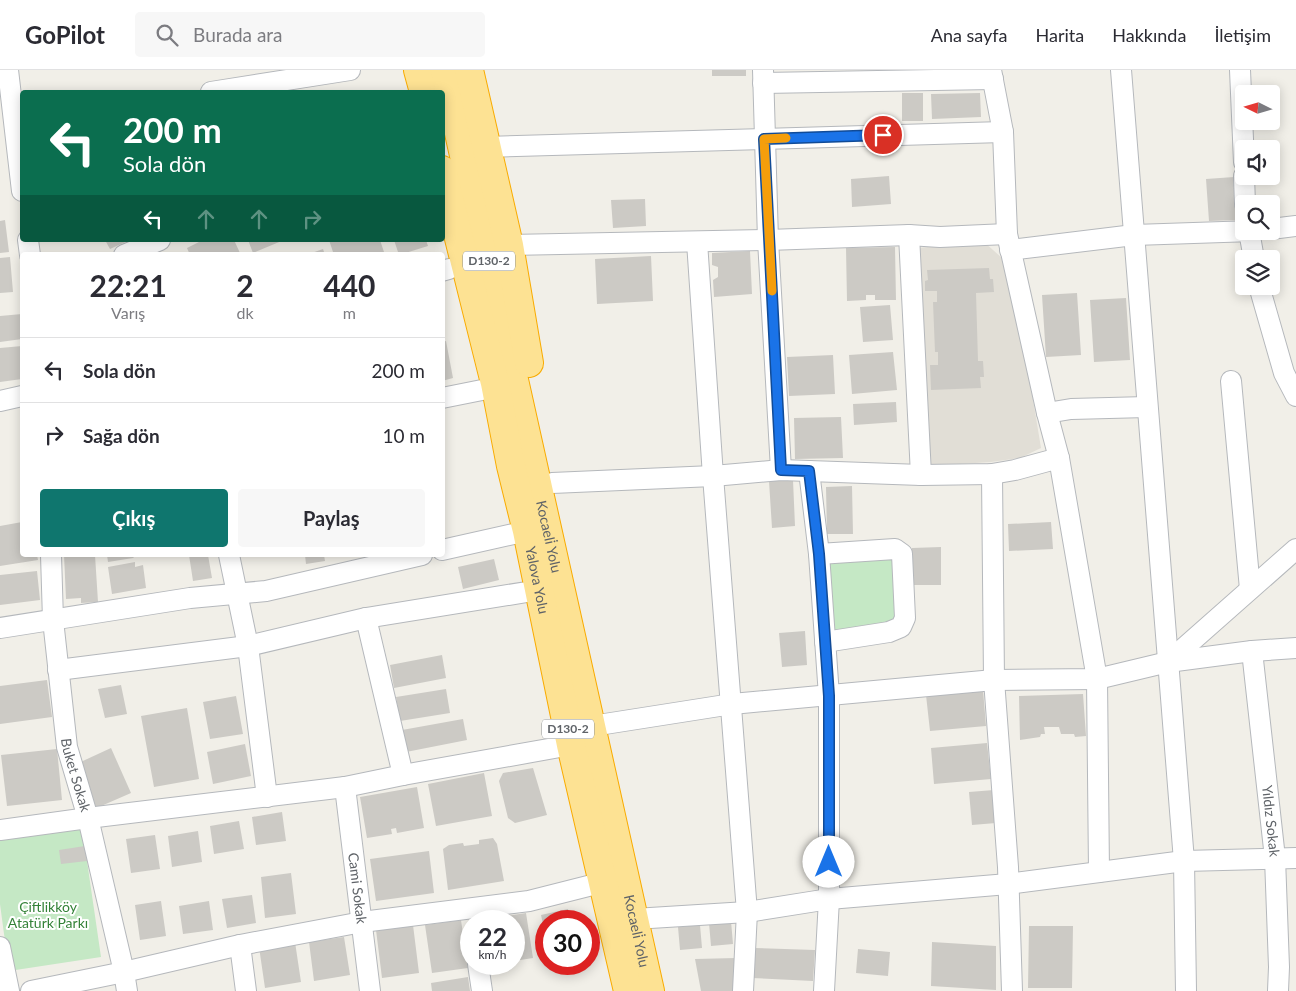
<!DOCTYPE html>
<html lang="tr">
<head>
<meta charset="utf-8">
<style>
	:root { --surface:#fff; --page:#f7f7f7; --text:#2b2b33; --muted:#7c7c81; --line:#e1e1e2; --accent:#0f766e }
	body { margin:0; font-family:Lato,sans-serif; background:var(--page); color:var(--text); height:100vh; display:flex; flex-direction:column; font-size:19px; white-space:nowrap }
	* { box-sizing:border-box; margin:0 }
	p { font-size:16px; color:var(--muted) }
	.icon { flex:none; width:28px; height:28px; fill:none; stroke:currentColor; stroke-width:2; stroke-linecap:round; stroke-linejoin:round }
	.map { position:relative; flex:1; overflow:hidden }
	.drawer { position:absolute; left:20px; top:182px; width:425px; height:305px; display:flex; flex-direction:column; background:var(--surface); border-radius:5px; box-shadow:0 2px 12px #0003 }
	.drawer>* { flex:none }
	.hud { position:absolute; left:20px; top:20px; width:425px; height:152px; border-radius:5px; box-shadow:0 2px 12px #0003; background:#0b6e4f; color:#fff; overflow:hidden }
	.needle { width:32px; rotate:275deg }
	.fabs { position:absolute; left:1235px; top:15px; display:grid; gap:10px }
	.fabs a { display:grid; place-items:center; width:45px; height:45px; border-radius:5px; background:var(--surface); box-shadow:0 2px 12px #0003; font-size:25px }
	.speed { position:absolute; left:460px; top:840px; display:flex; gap:10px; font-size:25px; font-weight:700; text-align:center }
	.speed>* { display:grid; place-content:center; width:65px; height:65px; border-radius:50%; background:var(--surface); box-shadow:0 2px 12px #0003; line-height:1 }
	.speed small { font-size:12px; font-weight:400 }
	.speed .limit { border:8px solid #d22; background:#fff; color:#111 }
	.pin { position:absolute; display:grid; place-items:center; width:42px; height:42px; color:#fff; margin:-21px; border:2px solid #fff; border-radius:50%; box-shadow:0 1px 5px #0007 }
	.me { position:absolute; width:55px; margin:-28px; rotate:0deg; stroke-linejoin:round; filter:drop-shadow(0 0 4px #0008) }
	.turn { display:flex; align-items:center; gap:18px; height:105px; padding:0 20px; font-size:22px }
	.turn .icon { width:65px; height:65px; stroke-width:2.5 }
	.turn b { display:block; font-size:35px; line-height:42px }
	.lanes { display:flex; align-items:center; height:48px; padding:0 20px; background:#0003; justify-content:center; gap:25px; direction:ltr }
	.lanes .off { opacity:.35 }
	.eta { display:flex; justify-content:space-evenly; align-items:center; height:85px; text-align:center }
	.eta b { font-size:30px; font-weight:700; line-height:35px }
	.action { display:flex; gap:10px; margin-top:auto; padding:10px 20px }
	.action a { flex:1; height:58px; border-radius:5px; background:var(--accent); color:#fff; font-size:20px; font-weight:700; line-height:58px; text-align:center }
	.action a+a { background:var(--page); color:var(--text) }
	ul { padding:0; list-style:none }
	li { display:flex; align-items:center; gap:15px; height:65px; padding:0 20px; border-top:1px solid var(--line) }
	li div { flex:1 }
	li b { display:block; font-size:19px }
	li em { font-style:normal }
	header { display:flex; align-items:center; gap:30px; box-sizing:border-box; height:70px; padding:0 25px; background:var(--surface); border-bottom:1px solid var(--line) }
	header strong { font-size:24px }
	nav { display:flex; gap:28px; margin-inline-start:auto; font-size:18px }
	.search { width:350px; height:45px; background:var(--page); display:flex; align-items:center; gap:12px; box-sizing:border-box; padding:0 18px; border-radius:5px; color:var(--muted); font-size:19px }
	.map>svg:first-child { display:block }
	.education { fill:#e1ded6 }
	.green { fill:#c5e8c5 }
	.building { fill:#cccac5 }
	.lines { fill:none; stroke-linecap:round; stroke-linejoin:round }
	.minor-casing { stroke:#b5b8bc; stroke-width:22 }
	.highway-casing { stroke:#f9ab00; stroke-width:30 }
	.minor { stroke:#fff; stroke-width:20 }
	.highway { stroke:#fde293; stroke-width:28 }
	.route-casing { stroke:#114b97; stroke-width:12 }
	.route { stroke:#1a73e8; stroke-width:9 }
	.slow { stroke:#f59e0b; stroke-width:9 }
	.labels { text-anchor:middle; stroke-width:4; stroke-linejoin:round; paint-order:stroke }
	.shield { fill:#fff; stroke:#8f9295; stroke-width:1 }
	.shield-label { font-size:12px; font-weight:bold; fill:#5f6368 }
	.street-label { font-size:14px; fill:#5f6368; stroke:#fff }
	.park-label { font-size:14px; fill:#348238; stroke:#fff }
</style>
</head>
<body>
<header>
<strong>GoPilot</strong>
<div class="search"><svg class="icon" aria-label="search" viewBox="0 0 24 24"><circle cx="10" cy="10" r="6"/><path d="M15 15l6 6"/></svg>Burada ara</div>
<nav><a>Ana sayfa</a><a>Harita</a><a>Hakkında</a><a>İletişim</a></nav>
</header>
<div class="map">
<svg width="1296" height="921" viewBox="0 0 1296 921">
	<rect width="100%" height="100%" fill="#f1efe8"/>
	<path class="education" d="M984,172L1011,196L1041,378L1020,388L991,392L928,396L917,178Z"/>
	<path class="green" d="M896,486V548L892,551L835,564L828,490Z
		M82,757L101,887L9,901L0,834V767Z"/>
	<path class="building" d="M712,0H746V6H712Z
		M902,23H923V51H902Z
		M980,23L981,47L932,49L931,24Z
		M889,106L891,134L852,137L851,109Z
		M1234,107L1236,150L1209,151L1206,109Z
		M645,129L646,156L613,158L611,130Z
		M5,150L9,182L0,183V151Z
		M105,170H130L110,179Z
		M203,170H234L240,183L235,185H190L187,178Z
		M248,170H284L253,183Z
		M329,170H380L385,185H334Z
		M394,170H426L428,176L399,185Z
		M895,177L896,230H875V225H866V230L847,231L846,178Z
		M323,179L325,185H306Z
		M750,181L752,224L714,227L713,210L718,207V197L712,195V183Z
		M651,186L653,231L597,234L595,189Z
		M10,187L13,222L0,223V188Z
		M989,198L990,209H993L994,222L976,223L978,291H983L984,307H980L981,318L931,320L930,295H938V282H935L933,232H937V221H925V211L928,210L927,200Z
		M1077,223L1081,285L1046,287L1042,225Z
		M1126,228L1130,290L1094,292L1090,230Z
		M890,235L893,270L863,272L860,237Z
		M22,244V269L0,272V246Z
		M446,271L453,308L442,311V272Z
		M22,276V309L0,312V278Z
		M893,282L897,320L852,324L849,285Z
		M833,285L835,324L789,326L787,287Z
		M896,332L897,352L854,355L853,334Z
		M841,347L843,388L795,389L794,348Z
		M793,410L795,456L772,458L769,411Z
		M852,416L853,464H827L826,417Z
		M22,452V485H37L38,490L0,496V456Z
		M1051,452L1053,479L1009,481L1008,454Z
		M941,477V515H912V478Z
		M64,485H95L98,532L81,533V528L66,529Z
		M107,485H136L133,488L108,492Z
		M189,485H208L212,508L193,511Z
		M305,485H324L325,491L306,494Z
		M494,489L499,510L463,519L458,497Z
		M135,492V497L143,495L146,518L112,524L108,497Z
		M37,501L40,530L0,535V505Z
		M805,561L807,595L782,597L779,563Z
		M442,585L446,608L394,618L390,595Z
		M47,610L52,647L0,654V616Z
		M121,615L127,644L105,648L98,619Z
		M446,619L450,643L400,651L396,627Z
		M983,620L986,656L930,661L926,625Z
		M1083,624L1086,666L1075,667L1074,664H1061L1059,657H1044L1045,664H1041L1040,667L1020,670L1019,626Z
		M236,626L243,664L210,669L203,632Z
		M187,638L199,709L154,717L141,646Z
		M463,649L467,670L406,682L402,660Z
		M987,673L991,709L934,714L931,678Z
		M245,674L251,706L213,714L207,682Z
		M111,678L131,723L92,740L72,696Z
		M57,679L62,730L7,736L1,685Z
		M533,698L547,745L515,753L508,748L499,711L503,703Z
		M484,703L492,746L436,756L428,714Z
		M417,717L424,758L397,763L396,758L391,759L392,764L367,768L360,727Z
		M994,720L996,753L972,755L969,722Z
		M282,742L286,771L256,775L252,747Z
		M239,751L244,779L214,784L210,756Z
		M198,761L202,792L172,797L168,766Z
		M155,765L160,799L131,803L126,769Z
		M493,768L497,774L504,811L448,820L443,779L449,775L463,773L464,776L479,774V770Z
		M85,776L87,791L61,794L59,780Z
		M429,781L434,823L376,831L370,789Z
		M291,803L296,844L265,848L261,807Z
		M252,825L256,853L227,858L222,829Z
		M161,831L166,866L140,870L135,835Z
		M209,831L213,860L183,864L179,836Z
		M568,839L570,851H546L545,863L541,845Z
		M526,843L533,888L514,891V851H494V848Z
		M461,850L468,898L432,903L425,855Z
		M731,851L733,874L711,876L709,853Z
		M413,855L419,903L382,908L376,860Z
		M700,855L702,878L680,880L678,857Z
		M1029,856H1073L1072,918H1028Z
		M344,867L350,905L314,911L309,872Z
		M295,872L301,912L265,918L259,877Z
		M932,872L996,876V920L931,916Z
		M754,878L815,880L813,911L752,908Z
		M858,879L890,882L888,906L856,903Z
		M736,888L735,921H701L695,889Z
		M468,907L470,921H432L431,913Z"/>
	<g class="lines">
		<defs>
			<g id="minor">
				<path d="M8,0L22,121"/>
				<path d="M763,0L768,170L781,400"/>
				<path d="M991,0L1003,62L1007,164L1047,343L1059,388L1097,609L1099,802"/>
				<path d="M1121,0L1184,791L1186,921"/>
				<path d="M1240,0L1244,92"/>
				<path d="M763,13L993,9"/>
				<path d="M211,22L350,0"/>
				<path d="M486,77L1003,62"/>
				<path d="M1244,106L1245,134"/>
				<path d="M1271,159L1296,156"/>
				<path d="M1249,161L1254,189"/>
				<path d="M909,165L921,405"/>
				<path d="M28,170L30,185"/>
				<path d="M697,172L713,406L747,842L743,921"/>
				<path d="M509,175L768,170L909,165L940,167L1007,164"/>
				<path d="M1010,180L1134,165L1253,161"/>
				<path d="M124,185L160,170"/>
				<path d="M442,201L449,199"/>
				<path d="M1259,216L1284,303L1296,326"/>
				<path d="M1231,311L1250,519"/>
				<path d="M442,328L482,320"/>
				<path d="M0,331L22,326"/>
				<path d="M1047,343L1071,339L1147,337"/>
				<path d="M809,401L819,484L829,626V829L824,921"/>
				<path d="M992,404L994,610L1008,797L1012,921"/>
				<path d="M552,413L713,406L781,400L921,405L992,404L1015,400L1059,388"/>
				<path d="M442,480L527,461"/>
				<path d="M819,484L895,479L902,484L905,548L901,557L889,562L825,572"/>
				<path id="s1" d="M51,485L53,550L67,677L88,748L124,902L127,921"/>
				<path d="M229,485L248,576L267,727"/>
				<path d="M366,548L403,705"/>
				<path d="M0,558L190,528L266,521L422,485"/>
				<path id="s2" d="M1252,581L1275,788L1279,897L1278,921"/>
				<path d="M1168,592L1296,479"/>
				<path d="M58,600L248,576L366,548L539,520"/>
				<path d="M592,656L732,634L994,610L1097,609L1168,592L1252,581L1296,578"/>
				<path id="s3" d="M345,717L370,921"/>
				<path d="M0,760L88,748L345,717L403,705L571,675"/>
				<path d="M634,849L747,842L829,829L1008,814L1184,791L1296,788"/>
				<path d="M240,875L246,921"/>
				<path d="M0,877L9,921"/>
				<path d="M478,894L482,921"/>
				<path d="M31,921L124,902L240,875L362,852L529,831L604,812"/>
			</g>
			<g id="highway">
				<path d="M418,0L424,22"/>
				<path id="s4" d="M445,0L650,921"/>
				<path d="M469,0L509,175L529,293"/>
				<path id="s5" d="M442,100L495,313L511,396L527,461L571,675L628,921"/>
			</g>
		</defs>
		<use href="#minor" class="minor-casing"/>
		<use href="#highway" class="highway-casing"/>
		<use href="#minor" class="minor"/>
		<use href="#highway" class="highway"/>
	</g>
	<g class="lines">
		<defs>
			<path id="route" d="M829,792V626L819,484L809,401L781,400L764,69L883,65"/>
		</defs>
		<use href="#route" class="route-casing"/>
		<use href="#route" class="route"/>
		<path class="slow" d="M772,221L764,69L786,68"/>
	</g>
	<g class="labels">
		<g class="shield">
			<rect x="463" y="181.5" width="52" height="19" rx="4"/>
			<rect x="542" y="649.5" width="52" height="19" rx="4"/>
		</g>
		<g class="shield-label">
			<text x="489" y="195">D130-2</text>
			<text x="568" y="663">D130-2</text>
		</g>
		<g class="street-label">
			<text dy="5" stroke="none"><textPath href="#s4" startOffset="478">Kocaeli̇ Yolu</textPath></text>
			<text dy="5" stroke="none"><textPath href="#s5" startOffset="421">Yalova Yolu</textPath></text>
			<text dy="5" stroke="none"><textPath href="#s1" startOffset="222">Buket Sokak</textPath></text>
			<text dy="5" stroke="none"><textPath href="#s2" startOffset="171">Yıldız Sokak</textPath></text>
			<text dy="5" stroke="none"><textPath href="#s3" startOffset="102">Cami Sokak</textPath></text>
			<text dy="5" stroke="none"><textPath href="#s4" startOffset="882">Kocaeli̇ Yolu</textPath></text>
		</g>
		<g class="park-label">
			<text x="48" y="842">Çiftlikköy<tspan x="48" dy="16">Atatürk Parkı</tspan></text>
		</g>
	</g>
</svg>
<div class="fabs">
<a><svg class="needle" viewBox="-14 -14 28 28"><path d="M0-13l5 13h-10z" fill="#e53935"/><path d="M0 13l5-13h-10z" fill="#7c7c81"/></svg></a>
<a><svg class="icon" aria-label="sound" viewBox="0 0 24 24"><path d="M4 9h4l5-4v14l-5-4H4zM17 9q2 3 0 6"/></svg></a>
<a><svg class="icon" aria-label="search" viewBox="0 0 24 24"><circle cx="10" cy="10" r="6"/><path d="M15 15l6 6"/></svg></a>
<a><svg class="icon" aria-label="layers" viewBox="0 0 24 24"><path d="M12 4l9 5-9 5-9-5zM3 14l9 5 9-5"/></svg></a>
</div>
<div class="speed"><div>22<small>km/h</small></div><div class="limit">30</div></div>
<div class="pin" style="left:883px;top:65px;background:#d93025"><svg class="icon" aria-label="arrive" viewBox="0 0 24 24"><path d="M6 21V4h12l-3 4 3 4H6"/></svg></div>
<svg class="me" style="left:829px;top:792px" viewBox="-20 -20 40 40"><circle r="19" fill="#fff"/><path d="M0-13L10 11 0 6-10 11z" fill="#1a73e8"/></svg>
<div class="hud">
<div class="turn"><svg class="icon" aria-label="left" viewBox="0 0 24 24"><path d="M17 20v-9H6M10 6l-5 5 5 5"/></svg><div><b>200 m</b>Sola dön</div></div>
<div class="lanes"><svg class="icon" aria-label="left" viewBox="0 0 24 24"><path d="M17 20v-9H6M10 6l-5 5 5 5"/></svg><svg class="icon off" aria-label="ahead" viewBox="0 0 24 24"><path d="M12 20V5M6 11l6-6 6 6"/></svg><svg class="icon off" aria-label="ahead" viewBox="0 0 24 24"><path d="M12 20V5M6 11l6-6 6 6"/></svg><svg class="icon off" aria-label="right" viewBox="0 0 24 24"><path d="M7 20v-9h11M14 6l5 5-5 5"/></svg></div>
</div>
<section class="drawer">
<div class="eta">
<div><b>22:21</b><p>Varış</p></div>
<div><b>2</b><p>dk</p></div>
<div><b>440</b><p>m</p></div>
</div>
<ul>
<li><svg class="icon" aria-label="left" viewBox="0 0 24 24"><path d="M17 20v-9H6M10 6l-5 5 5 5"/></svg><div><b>Sola dön</b></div><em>200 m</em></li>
<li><svg class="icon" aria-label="right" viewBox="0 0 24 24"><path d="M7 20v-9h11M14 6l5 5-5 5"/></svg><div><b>Sağa dön</b></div><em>10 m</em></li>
</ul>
<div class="action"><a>Çıkış</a><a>Paylaş</a></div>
</section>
</div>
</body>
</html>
